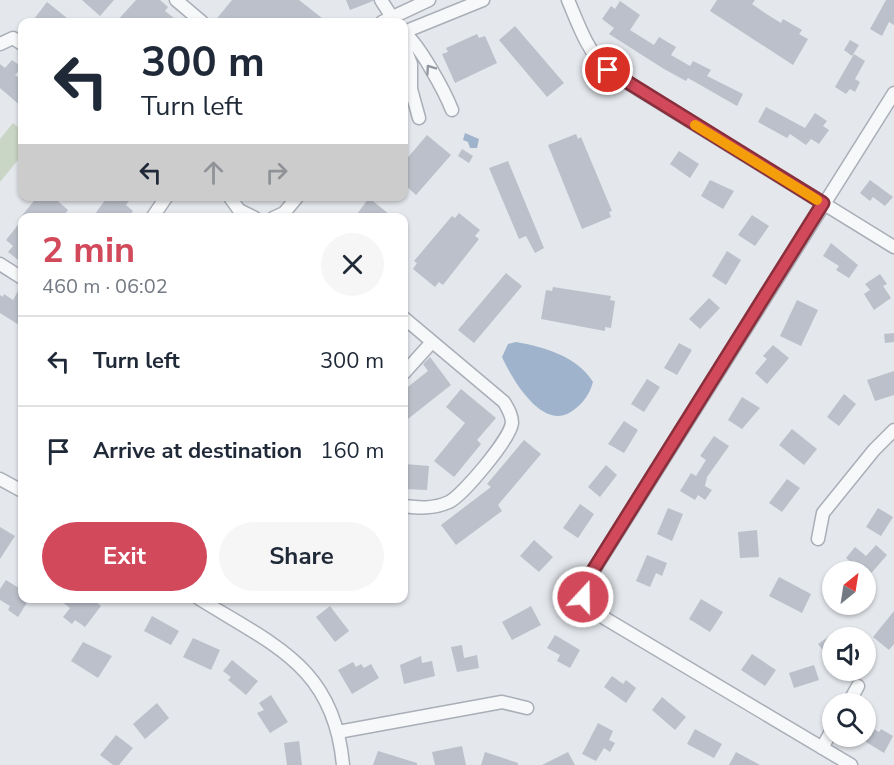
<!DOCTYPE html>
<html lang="en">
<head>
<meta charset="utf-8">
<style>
	:root { --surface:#fff; --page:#f6f6f7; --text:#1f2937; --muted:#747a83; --line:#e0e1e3; --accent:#d1495b }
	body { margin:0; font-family:"Nunito Sans",sans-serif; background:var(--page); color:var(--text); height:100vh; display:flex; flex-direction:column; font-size:22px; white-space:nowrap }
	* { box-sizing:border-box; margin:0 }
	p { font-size:20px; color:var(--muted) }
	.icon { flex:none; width:33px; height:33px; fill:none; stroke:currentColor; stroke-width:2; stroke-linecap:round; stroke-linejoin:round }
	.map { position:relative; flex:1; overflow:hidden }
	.panel { position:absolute; left:18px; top:213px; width:390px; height:390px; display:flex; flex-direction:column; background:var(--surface); border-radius:12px; box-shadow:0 2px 4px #0004 }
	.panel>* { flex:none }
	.top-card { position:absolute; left:18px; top:18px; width:390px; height:183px; border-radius:12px; box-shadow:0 2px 4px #0004; background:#fff; color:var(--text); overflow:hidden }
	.needle { width:39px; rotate:30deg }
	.controls { position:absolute; left:822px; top:561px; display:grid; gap:12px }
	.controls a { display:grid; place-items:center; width:54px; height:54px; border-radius:50%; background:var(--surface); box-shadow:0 2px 4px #0004; font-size:30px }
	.pin { position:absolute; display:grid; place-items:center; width:51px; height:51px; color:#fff; margin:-26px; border:3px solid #fff; border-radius:50%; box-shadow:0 2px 6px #0007 }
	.me { position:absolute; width:66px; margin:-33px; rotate:21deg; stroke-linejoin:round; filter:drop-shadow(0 0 4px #0008) }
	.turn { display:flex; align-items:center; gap:21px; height:126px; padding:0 24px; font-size:27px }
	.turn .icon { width:78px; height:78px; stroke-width:2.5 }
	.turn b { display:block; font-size:42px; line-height:51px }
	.lanes { display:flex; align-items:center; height:57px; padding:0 24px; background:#0003; justify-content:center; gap:30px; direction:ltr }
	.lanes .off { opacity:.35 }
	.round { display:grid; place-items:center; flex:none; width:63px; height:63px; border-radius:32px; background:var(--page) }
	.overview { display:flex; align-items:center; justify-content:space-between; height:102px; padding:0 24px }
	h1 { font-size:36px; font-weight:700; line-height:45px; color:var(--accent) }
	.button { display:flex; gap:12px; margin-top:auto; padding:12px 24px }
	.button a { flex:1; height:69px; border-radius:36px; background:var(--accent); color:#fff; font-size:24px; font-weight:700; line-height:69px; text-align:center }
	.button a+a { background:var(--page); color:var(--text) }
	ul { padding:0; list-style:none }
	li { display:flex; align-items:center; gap:18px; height:90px; padding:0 24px; border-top:2px solid var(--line) }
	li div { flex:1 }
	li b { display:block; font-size:22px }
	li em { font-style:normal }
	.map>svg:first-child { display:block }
	.green { fill:#c9d6c5 }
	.water { fill:#9fb4cc }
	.building { fill:#bbc0ca }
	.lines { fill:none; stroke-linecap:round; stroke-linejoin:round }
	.minor-casing { stroke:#a9aeb7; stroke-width:15 }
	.minor { stroke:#f7f8fa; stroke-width:12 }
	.oneway { stroke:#9196a0 }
	.route-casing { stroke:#882f3b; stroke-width:15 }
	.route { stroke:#d1495b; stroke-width:10 }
	.slow { stroke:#f59e0b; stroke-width:10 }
</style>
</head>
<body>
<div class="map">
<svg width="894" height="765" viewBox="0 0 894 765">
	<rect width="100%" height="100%" fill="#e4e7ec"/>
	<path class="green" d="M13,123L22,131V155L0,182V139Z"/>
	<path class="water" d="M465,133L479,139L477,148H470L468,142L463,140Z
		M516,342C544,347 577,356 593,382C590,393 584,402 575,409C545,435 513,381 502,357L508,344Z"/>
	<path class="building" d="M82,0H114L100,16Z
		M136,0H160L168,7L165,11L179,22H116Z
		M232,0H299L327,22H214Z
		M346,0H373V1L350,10Z
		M717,0H755L752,4L768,15L781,23L783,19L802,30L799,34L808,39L793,65L710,11Z
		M886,0H894V25L889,22L882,36L870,29Z
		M620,1L640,15L630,30L654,45L659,37L676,47L671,55L690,66L693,61L711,70L707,76L743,94L737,106L688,78L686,81L664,69L609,34L614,28L602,19L611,6L615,9Z
		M47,2L72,22H38L34,19Z
		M515,26L564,83L547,97L499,40Z
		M477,34L479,38L485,36L497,63L455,83L442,54L448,52L446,48Z
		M850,40L859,45L852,56L844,50Z
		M854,54L865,61L855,79L860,82L855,92L850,89L846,94L835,87Z
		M12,60L22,67L15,75L22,80V107L0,88V64L5,68Z
		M766,107L805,128L815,113L827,121L823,126L829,130L819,144L811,139L806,145L790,134L787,138L758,122Z
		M576,134L578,139L581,137L612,211L609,212L611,217L582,229L548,145Z
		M427,135L451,155L416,195L404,184V162Z
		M462,149L473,156L469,163L458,156Z
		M679,151L699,164L690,178L670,164Z
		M508,161L544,248L535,253L526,236L519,239L489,168Z
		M710,180L734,191L723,209L701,196Z
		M870,180L893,197L885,206L873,197L870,201L860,193Z
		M38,196L48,201L52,196L68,210L62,218H20Z
		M108,196H132L126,205L133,211L128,218H92Z
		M369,198L394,218H354Z
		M459,213L480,230L475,236L479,239L443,285L439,282L435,287L413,269L417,263L414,261L452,216L455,218Z
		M752,215L769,226L755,246L738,235Z
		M22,220V263L8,252L13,246L6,240Z
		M831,243L858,265L849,278L836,270L839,266L823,256Z
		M727,251L741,260L726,285L712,276Z
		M506,273L522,286L474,343L458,330Z
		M880,274L887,284L883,286L891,298L874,310L864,294L870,290L865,284Z
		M21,286L22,319L19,325L0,313V295L3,297L4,294L13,300Z
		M553,287L611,296L610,300L615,301L611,328L605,327V331L541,319L546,290L552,291Z
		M709,298L720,308L700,329L689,319Z
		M797,300L818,310L801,346L780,336Z
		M894,333V342L885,343L884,334Z
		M679,343L692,350L677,375L664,368Z
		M773,345L789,358L767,384L755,373L767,359L763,356Z
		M430,357L451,385L404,422V390L428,371L423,364Z
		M894,371V395L875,401L867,380Z
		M647,379L660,387L644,412L631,404Z
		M461,389L496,418L477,440L481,444L454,477L434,461L465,423L446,407Z
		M844,394L856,404L839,426L827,417Z
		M742,397L760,408L742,429L728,420Z
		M624,421L638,430L624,453L608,444Z
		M792,429L817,449L804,465L779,445Z
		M714,436L729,446L707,477L705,486L712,490L705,500L698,495L695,500L680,491L691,473L696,476L706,460L700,456Z
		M524,440L541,454L498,505L502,511L456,545L441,525L491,487L487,484Z
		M405,464L429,466L427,490L404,489Z
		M606,465L617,475L600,497L588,487Z
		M787,479L800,488L782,512L769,503Z
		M580,504L594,514L578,538L563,528Z
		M668,508L683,514L672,541L657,534Z
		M878,508L893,517L881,536L866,527Z
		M0,527L15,536L0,559Z
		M757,530L759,557L740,558L738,532Z
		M534,540L553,557L539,572L520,556Z
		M876,545L887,555L868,577L866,572H862L846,558L855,547L866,556Z
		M647,555L667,563L662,576L656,573L650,587L636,581Z
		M779,577L811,594L802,613L769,596Z
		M6,580L22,590V598H30L18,617L8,610L10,606L0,600V589Z
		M57,598H91L101,606L85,627L75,620L72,624L63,617L70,608Z
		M701,599L723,612L710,632L689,619Z
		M330,606L349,631L335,642L316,617Z
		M531,606L541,625L512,640L502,622Z
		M894,611V644L889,650L873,637Z
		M152,616L179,631L171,645L144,631Z
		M841,628L848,638H832V654L828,657L818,644Z
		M555,635L580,650L570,668L557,661L560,655L547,648Z
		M193,638L220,650L211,670L183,657Z
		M83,642L112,656L98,678L71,661Z
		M462,645L464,658L477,655L479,668L457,672L451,647Z
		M752,654L776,670L765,686L741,670Z
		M421,656L422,663L432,661L435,676L404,684L400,665Z
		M232,660L258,681L246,695L228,680L231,677L223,671Z
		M353,662L356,667L361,664L364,668L371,664L379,678L352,694L338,670Z
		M814,665L819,680L794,688L789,673Z
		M612,676L623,684L626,680L636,688L626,703L604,687Z
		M271,695L288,722L270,733L257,713L264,710L259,703Z
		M662,697L686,717L675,730L652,710Z
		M157,703L169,718L145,739L133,724Z
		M598,723L613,731L609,740L615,743L610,752L604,748L596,761L582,754Z
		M866,725L879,732L881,729L893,736L884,753L866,742Z
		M695,729L722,744L714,758L687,744Z
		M116,735L133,748L119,765H113L100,755Z
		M299,741L302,765H287L284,743Z
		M462,746L466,765H435L432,752Z
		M378,751L417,763V765H373Z
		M485,752L518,763V765H481Z
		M568,752L575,765H542Z
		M736,752L760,765H729Z"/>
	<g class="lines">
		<defs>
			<path id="minor" d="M176,0L202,22
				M381,0L395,22
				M568,0C579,26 587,50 607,70L894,247
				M382,22L429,0
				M404,32L483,0
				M404,33C418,42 445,92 452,110
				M0,44L13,38L22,44
				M404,46L411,64V89L419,118
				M229,196L239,210L255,218
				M152,218L167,196
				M273,218L284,213L298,196
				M0,264L22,278
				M404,318L504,402C508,409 512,415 512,423C510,439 463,495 449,502C433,509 420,508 404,506
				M404,373L432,342
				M0,479L22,491
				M818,539L823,513L874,450L894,430
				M198,598C273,645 334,666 343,765
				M848,704L858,686
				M338,732L502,702L527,708
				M822,748L832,730
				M851,765L596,613L583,597L582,589L894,93"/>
		</defs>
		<use href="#minor" class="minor-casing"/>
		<use href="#minor" class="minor"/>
	</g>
	<defs><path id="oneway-chevron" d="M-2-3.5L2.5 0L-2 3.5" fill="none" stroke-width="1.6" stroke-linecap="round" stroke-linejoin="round" transform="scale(1.5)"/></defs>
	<use class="oneway" href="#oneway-chevron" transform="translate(430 69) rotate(-125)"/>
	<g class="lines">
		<defs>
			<path id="route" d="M583,597L582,589L587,580L823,203L608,70"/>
		</defs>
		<use href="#route" class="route-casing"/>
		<use href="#route" class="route"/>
		<path class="slow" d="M695,125L817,200"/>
	</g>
</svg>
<div class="controls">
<a><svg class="needle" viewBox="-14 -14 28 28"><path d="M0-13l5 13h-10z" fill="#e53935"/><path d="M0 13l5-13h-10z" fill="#747a83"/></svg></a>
<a><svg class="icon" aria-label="sound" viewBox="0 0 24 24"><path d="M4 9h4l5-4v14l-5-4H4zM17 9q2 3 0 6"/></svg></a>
<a><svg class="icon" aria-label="search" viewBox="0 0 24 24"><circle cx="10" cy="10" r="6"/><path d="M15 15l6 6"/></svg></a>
</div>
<div class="pin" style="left:608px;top:70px;background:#d93025"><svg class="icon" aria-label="arrive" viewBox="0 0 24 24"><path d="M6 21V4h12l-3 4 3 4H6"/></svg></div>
<svg class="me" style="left:583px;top:597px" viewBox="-20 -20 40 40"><circle r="17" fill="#d1495b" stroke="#fff" stroke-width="3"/><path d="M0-11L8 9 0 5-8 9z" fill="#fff"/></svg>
<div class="top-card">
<div class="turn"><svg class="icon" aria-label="left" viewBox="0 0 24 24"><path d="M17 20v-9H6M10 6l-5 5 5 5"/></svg><div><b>300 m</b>Turn left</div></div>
<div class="lanes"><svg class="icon" aria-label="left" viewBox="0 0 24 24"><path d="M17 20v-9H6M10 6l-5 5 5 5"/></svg><svg class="icon off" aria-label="ahead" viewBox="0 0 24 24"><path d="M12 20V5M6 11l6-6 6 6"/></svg><svg class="icon off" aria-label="right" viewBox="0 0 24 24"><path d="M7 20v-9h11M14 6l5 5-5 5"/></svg></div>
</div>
<section class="panel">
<div class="overview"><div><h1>2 min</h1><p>460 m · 06:02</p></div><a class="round"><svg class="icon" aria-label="close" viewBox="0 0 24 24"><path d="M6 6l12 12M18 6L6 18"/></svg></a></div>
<ul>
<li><svg class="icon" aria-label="left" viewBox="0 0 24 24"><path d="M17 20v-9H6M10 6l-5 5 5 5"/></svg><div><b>Turn left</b></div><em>300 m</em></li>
<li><svg class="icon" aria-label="arrive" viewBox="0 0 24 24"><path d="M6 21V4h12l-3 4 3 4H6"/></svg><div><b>Arrive at destination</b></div><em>160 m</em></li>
</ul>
<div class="button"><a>Exit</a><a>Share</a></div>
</section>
</div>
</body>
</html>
